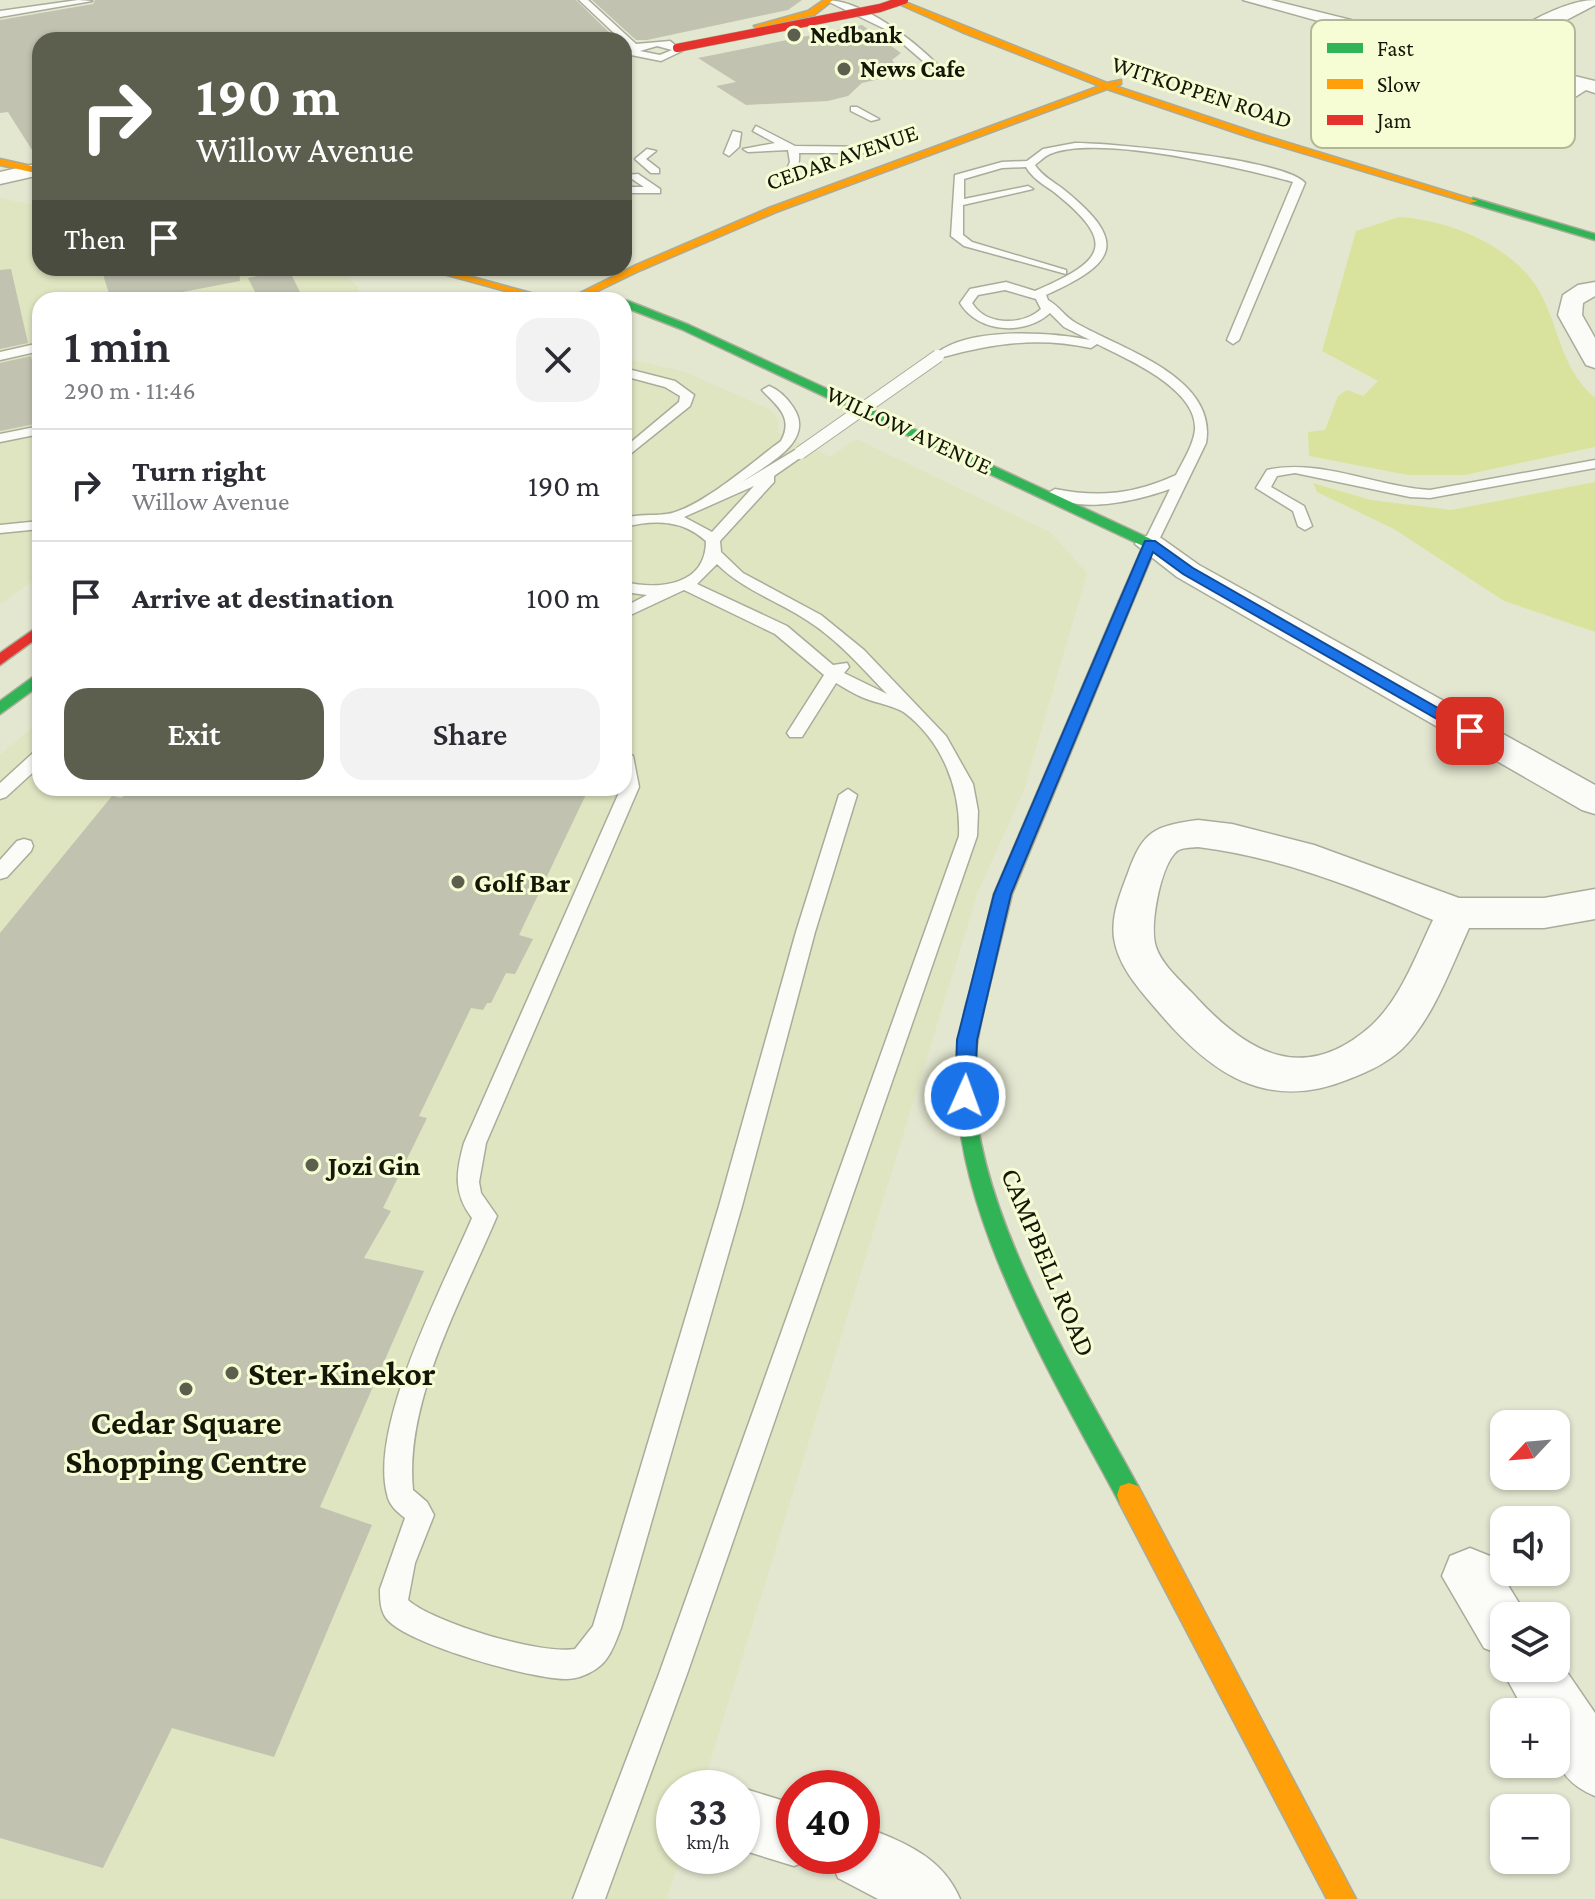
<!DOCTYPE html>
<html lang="en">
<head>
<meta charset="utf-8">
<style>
	:root { --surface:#fff; --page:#f2f2f3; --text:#2b2b33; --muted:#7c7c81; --line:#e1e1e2; --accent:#5c5f4e }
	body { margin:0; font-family:"Crimson Pro",serif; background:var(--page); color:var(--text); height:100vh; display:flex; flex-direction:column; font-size:30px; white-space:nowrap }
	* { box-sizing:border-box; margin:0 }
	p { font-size:26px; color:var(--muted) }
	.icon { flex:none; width:44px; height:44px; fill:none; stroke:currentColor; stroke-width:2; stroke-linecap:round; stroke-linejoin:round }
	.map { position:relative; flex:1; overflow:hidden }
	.drawer { position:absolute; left:32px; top:292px; width:600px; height:504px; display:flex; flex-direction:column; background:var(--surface); border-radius:24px; box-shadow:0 2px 6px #0004 }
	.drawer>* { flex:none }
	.top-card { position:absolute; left:32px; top:32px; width:600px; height:244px; border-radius:24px; box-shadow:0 2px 6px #0004; background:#5c5f4e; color:#fff; overflow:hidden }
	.needle { width:52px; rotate:244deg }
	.buttons { position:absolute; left:1490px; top:1410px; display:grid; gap:16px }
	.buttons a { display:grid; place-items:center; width:80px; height:80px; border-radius:16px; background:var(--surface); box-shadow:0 2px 6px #0004; font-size:40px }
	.speed { position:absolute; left:656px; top:1770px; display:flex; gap:16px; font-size:40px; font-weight:700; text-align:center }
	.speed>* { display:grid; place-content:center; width:104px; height:104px; border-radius:50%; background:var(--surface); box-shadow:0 2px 6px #0004; line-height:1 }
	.speed small { font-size:20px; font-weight:400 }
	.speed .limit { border:12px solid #d22; background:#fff; color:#111 }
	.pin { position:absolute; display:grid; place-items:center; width:68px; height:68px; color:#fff; margin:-34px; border-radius:16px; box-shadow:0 4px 12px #0006 }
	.me { position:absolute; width:88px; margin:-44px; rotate:2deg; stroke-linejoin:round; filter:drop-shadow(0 0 6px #0008) }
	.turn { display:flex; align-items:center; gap:28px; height:168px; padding:0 32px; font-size:36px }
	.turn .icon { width:104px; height:104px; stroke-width:2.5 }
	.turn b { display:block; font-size:56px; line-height:68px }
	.then { display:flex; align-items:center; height:76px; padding:0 32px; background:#0003; gap:16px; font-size:30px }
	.round { display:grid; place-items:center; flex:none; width:84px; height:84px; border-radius:24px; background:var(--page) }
	.summary { display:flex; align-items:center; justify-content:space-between; height:136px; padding:0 32px }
	h1 { font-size:48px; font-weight:600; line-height:60px }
	.cta { display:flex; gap:16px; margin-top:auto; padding:16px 32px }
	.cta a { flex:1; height:92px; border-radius:24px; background:var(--accent); color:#fff; font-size:32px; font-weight:600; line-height:92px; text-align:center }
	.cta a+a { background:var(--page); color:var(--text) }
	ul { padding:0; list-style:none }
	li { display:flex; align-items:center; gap:24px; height:112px; padding:0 32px; border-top:2px solid var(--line) }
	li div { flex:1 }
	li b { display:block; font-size:30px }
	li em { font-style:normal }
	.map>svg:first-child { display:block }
	.built { fill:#dfe5c1 }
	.green { fill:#dae39e }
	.building { fill:#c1c2b0 }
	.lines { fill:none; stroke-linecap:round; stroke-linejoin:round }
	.lane-casing { stroke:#a9ac9a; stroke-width:3 }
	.street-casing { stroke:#a9ac9a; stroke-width:3 }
	.fast-casing { stroke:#a9ac9a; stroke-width:3 }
	.slow-casing { stroke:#a9ac9a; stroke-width:3 }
	.jam-casing { stroke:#a9ac9a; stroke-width:3 }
	.lane { fill:#fbfbf8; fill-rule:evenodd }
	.street { fill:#fbfbf8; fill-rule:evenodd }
	.fast { fill:#30b455; fill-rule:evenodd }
	.slow { fill:#ff9f0a; fill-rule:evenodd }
	.jam { fill:#e5322d; fill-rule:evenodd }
	.lane-bridge-casing { stroke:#a9ac9a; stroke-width:14; stroke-linecap:butt }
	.jam-bridge-casing { stroke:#a9ac9a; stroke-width:9; stroke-linecap:butt }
	.lane-bridge { stroke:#fbfbf8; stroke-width:12 }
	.jam-bridge { stroke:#e5322d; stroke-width:8 }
	.route { fill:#1a73e8; stroke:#114b97; stroke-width:2 }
	.poi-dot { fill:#5c5f4e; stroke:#f6fdd4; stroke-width:3 }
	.labels { text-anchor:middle; stroke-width:6; stroke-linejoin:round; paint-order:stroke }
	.far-poi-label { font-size:24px; font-weight:bold; fill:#141608; stroke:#f6fdd4; text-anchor:start }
	.far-street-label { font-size:24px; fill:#141608; stroke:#f6fdd4 }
	.poi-label { font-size:28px; font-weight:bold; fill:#141608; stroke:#f6fdd4; text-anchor:start }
	.street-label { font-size:28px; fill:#141608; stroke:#f6fdd4 }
	.near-poi-label { font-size:34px; font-weight:bold; fill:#141608; stroke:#f6fdd4; text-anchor:start }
	.key { fill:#f6fdd4; stroke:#b2b897; stroke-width:2 }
	.key-label { font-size:22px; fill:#141608 }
</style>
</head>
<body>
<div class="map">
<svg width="1595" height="1899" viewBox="0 0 1595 1899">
	<rect width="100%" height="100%" fill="#e3e7d0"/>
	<path class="built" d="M0,198L40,206V268H338L358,287L362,300H40V576L0,604Z
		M624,358L685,372L771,410L779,421L777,432L830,457L856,439L1050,532L1087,573L1024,790L978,892L702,1788H674V1856H680L667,1899H0V755L40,721V788H624Z"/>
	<path class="green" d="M1399,217C1449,220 1511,245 1538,289C1561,328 1558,365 1595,398V447L1465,475H1408L1309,456L1308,432L1325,430L1338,396L1347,390L1363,396L1378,381L1322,351L1356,231Z
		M1595,482V632L1504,601L1394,529L1317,492L1313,483L1371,500L1451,510Z"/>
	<path class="building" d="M95,0H576L617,40H40L39,161L8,112L0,113V20L93,4Z
		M592,0H802L788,10L647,40H636Z
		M862,25L901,53L892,60L902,74L862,83L848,96L828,101L746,105L716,86L736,82L698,58Z
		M101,268H239L240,281L141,300H111Z
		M11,269L28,343L0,349V270Z
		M289,270L304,300H259L248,278Z
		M31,356L40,393V423L0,431V363Z
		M136,788H589L519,935L533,939L515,974L506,973L491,1003H487L483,1010L471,1008L419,1116L427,1118L383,1208L391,1211L364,1258L424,1271L320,1507L372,1525L274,1757L172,1728L103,1868L0,1838V933L112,796L121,798Z"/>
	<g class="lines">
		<defs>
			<path id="lane" d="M78,0L92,1L0,17V11Z
				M579,0H588L636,44L670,41L682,51L661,61L631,55L632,50ZM657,46L672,50L660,55L640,51Z
				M825,0C863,0 913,40 939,66L931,68L887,30Z
				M851,107H857L879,119L871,121L851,111Z
				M756,126L795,146L881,147L886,150L881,153H799C800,163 796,180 786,185L781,182L790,162L788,150L748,152L743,149L775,143L753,131Z
				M733,131L741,133L739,147L729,156L724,153Z
				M1075,143C1112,143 1285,159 1305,183L1239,340L1233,344L1227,340L1293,182C1241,168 1099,134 1050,154C1045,156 1040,161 1035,165C1041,175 1054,182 1063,189C1129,242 1117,263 1046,295L1048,300C1059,306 1065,317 1076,323C1121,349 1218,377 1206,443L1157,544L1150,548L1143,544L1170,489C1139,500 1077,516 1048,493L1055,489C1100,498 1134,494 1176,475C1183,461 1193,446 1195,430C1198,389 1127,359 1097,344L1091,348C1038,337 995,343 943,357L937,353C970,327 1050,332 1090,340L1064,327L1050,313C1025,336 978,333 960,303L970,289L1006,282L1035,291C1104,261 1119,244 1054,192C1044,185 1032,178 1026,167L1002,168L964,179V199L1028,186L1033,189L963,205V235L972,242L1066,270V274L964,246L951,236L955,175L1002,162L1027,161L1043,149ZM1005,290L1036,299L1041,309C1022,326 986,326 972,303L978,295Z
				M647,149L656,151L646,159L659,169V173H651L635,159Z
				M638,174L660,189V193H624V187H644L632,179L624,181V175Z
				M40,343V351L0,360V352Z
				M624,368L675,381L694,395L690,406L624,459V448L679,402L680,396L665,387L624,376Z
				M769,386C779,390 787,398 793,407C817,442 765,465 742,482L795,450L807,453L774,476V482L720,541L721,552L743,573L821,615L864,650L946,736L973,784L978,811L977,836L687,1674L605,1899H573L659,1674L959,836C961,790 943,742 905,713C895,706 876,703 864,698C854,694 845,688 836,683L802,737H790L787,733L824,675L775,634L684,590L624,618V607L647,595L624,592V582C659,590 706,586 706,541C681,519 654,520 624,527V518C639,514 652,516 667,514C700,509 753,461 781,441C794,417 777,406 762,390ZM754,486L712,532L684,517ZM717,564C743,590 778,601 808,621C838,640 863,669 887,694L844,673L849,667L847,663L833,665L787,626L697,584Z
				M40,426V434L0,442V434Z
				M1595,460V468L1430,498L1410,497L1295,473L1277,476L1271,487L1304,506L1312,526L1305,530L1298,526L1293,511L1256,488L1267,470C1320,458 1376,487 1430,490Z
				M40,521V529L0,533V525Z
				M40,750V766L6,797L0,799V783L34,752Z
				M624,750L633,756L639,787L486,1143L479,1182L481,1193L497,1216C463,1297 404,1401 413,1490L427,1502L434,1515L415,1563L408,1600C434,1623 540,1655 575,1649L593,1626L719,1206L796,932L839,795L848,789L857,795L815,932L742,1206L621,1628C615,1643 610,1660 596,1669C587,1675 576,1679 567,1679C534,1680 405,1644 386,1618C380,1610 380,1598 380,1589L405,1518C396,1511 389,1505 387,1494C369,1425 444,1284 472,1218C453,1193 456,1172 464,1143L621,788H624Z
				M24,839L31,841L33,846L31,851L7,877L0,879V860L17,841Z"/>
			<path id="street" d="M1243,0H1271L1479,52C1509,34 1560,0 1595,0V5L1496,57L1595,81V93L1586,90L1520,132H1506L1503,128L1506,124L1568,86L1383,39L1333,65H1321V57L1365,34Z
				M35,164L40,165V175L0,184V172Z
				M1595,282V296L1583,303L1582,315L1595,338V368L1586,365L1558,315L1563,295L1578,285Z
				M1150,535L1161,538L1199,565L1595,785V814L1582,810L1177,577L1135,544L1139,538Z
				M1198,820L1232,824L1314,845L1459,898H1544L1595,889V919L1544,928H1469C1451,967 1433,1019 1402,1049C1387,1063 1368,1072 1349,1079C1266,1113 1210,1073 1157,1010C1139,989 1118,966 1114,938C1111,916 1120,894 1128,873C1143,831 1154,826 1198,820ZM1198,847C1280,857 1357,888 1433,920C1416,955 1401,998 1372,1025C1303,1087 1246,1052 1194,995C1181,981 1162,965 1156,947C1149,927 1160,869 1175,853C1180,847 1190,848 1198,847Z
				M1470,1548L1490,1556L1527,1616H1504V1656L1484,1648L1442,1576L1450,1556Z
				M1556,1656L1595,1713V1796C1552,1778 1556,1753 1556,1712H1525L1501,1668L1504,1661V1668H1556Z
				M742,1788L794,1804V1856L816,1857L794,1866L742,1850Z
				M862,1826C903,1842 942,1856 960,1899H878L838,1878L829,1856H862Z"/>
			<path id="fast" d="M1473,198L1595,234V240L1470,203L1468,201Z
				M623,300L628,301L689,325L1155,541L1157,544L1133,601L1126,605L1119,601L1143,546L681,329L624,307Z
				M40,672V685L0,714V701Z
				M978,989L985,991L987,996C980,1026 973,1056 974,1087C978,1216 1077,1374 1138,1486L1141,1495L1138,1504L1129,1507L1120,1504C1052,1375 931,1181 961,1032C963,1018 965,1003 971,991Z"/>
			<path id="slow" d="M824,0H833L814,15L758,28L754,26L808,11Z
				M890,0H900L1107,83L1121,80V84L1115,86L1256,133L1478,201L1470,203L1249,137L1107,89L776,212L641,270L579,300H566L634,266L769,208L1100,86L962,32Z
				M0,159L40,168V174L0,165Z
				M422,268H439L556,300H538Z
				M1126,597L1133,601L1012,894L987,996L985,1001H971L969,996L994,894L1119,601Z
				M1129,1483L1138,1486L1356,1899H1327L1120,1504L1117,1495L1120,1486Z"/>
			<path id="jam" d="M40,625V636L0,665V653Z"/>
		</defs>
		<use href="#lane" class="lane-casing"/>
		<use href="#street" class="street-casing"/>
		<use href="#fast" class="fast-casing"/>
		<use href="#slow" class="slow-casing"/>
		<use href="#jam" class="jam-casing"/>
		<use href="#lane" class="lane"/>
		<use href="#street" class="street"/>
		<use href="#fast" class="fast"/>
		<use href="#slow" class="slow"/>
		<use href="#jam" class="jam"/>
		<defs>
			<path id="lane-bridge" d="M800,453L938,356"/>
			<path id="jam-bridge" d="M677,48L880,8L904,0"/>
		</defs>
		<use href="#lane-bridge" class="lane-bridge-casing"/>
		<use href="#jam-bridge" class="jam-bridge-casing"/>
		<use href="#lane-bridge" class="lane-bridge"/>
		<use href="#jam-bridge" class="jam-bridge"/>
	</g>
	<path class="route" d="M1145,541H1155L1193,568L1478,731L1476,735H1465L1183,574L1153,552L1011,894L977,1040L975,1096L965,1104L955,1096L957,1040L994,894Z"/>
	<g class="poi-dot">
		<circle cx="794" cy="35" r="8"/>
		<circle cx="844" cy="69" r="8"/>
		<circle cx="458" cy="882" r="8"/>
		<circle cx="312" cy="1165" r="8"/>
		<circle cx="232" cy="1373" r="8"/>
		<circle cx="186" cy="1389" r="8"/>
	</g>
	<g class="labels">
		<g class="far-poi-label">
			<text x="810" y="43">Nedbank</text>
			<text x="860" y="77">News Cafe</text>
		</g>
		<g class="far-street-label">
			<text transform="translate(1202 92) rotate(18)" y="8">WITKOPPEN ROAD</text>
			<text transform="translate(842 157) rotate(-19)" y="8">CEDAR AVENUE</text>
			<text transform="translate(909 430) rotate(25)" y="8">WILLOW AVENUE</text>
		</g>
		<g class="poi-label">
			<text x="474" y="892">Golf Bar</text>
			<text x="328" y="1175">Jozi Gin</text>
		</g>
		<g class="street-label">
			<text transform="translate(1049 1262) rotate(67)" y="10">CAMPBELL ROAD</text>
		</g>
		<g class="near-poi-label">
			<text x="248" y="1385">Ster-Kinekor</text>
			<text x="186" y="1434" text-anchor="middle">Cedar Square<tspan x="186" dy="39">Shopping Centre</tspan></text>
		</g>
	</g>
	<rect x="1311" y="20" width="264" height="128" rx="12" class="key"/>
	<rect x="1327" y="43" width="36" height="10" fill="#30b455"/>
	<rect x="1327" y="79" width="36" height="10" fill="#ff9f0a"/>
	<rect x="1327" y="115" width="36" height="10" fill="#e5322d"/>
	<g class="key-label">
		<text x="1377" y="56">Fast</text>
		<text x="1377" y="92">Slow</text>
		<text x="1377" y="128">Jam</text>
	</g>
</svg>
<div class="buttons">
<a><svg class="needle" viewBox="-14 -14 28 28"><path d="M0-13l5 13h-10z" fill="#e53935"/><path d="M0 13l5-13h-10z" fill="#7c7c81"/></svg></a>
<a><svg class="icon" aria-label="sound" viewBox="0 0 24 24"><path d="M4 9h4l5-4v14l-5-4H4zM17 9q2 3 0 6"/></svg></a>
<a><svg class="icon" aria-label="layers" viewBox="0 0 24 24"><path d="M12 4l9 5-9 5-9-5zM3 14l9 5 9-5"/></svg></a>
<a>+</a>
<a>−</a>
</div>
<div class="speed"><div>33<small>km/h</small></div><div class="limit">40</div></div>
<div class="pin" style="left:1470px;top:731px;background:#d93025"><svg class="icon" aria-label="arrive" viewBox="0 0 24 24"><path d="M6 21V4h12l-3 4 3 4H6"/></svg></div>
<svg class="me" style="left:965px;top:1096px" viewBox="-20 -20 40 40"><circle r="17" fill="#1a73e8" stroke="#fff" stroke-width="3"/><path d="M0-11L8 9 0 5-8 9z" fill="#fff"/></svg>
<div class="top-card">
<div class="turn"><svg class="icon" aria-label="right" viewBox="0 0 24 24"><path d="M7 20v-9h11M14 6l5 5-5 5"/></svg><div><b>190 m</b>Willow Avenue</div></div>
<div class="then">Then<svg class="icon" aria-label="arrive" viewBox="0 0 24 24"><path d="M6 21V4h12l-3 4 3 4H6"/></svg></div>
</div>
<section class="drawer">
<div class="summary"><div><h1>1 min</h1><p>290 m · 11:46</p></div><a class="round"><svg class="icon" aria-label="close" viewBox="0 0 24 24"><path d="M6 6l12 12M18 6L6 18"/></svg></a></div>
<ul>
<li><svg class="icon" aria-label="right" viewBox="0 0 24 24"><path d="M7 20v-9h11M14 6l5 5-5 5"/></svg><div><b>Turn right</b><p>Willow Avenue</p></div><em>190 m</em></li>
<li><svg class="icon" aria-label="arrive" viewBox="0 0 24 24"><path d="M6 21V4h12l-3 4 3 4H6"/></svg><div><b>Arrive at destination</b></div><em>100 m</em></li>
</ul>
<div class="cta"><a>Exit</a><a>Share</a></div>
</section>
</div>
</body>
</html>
